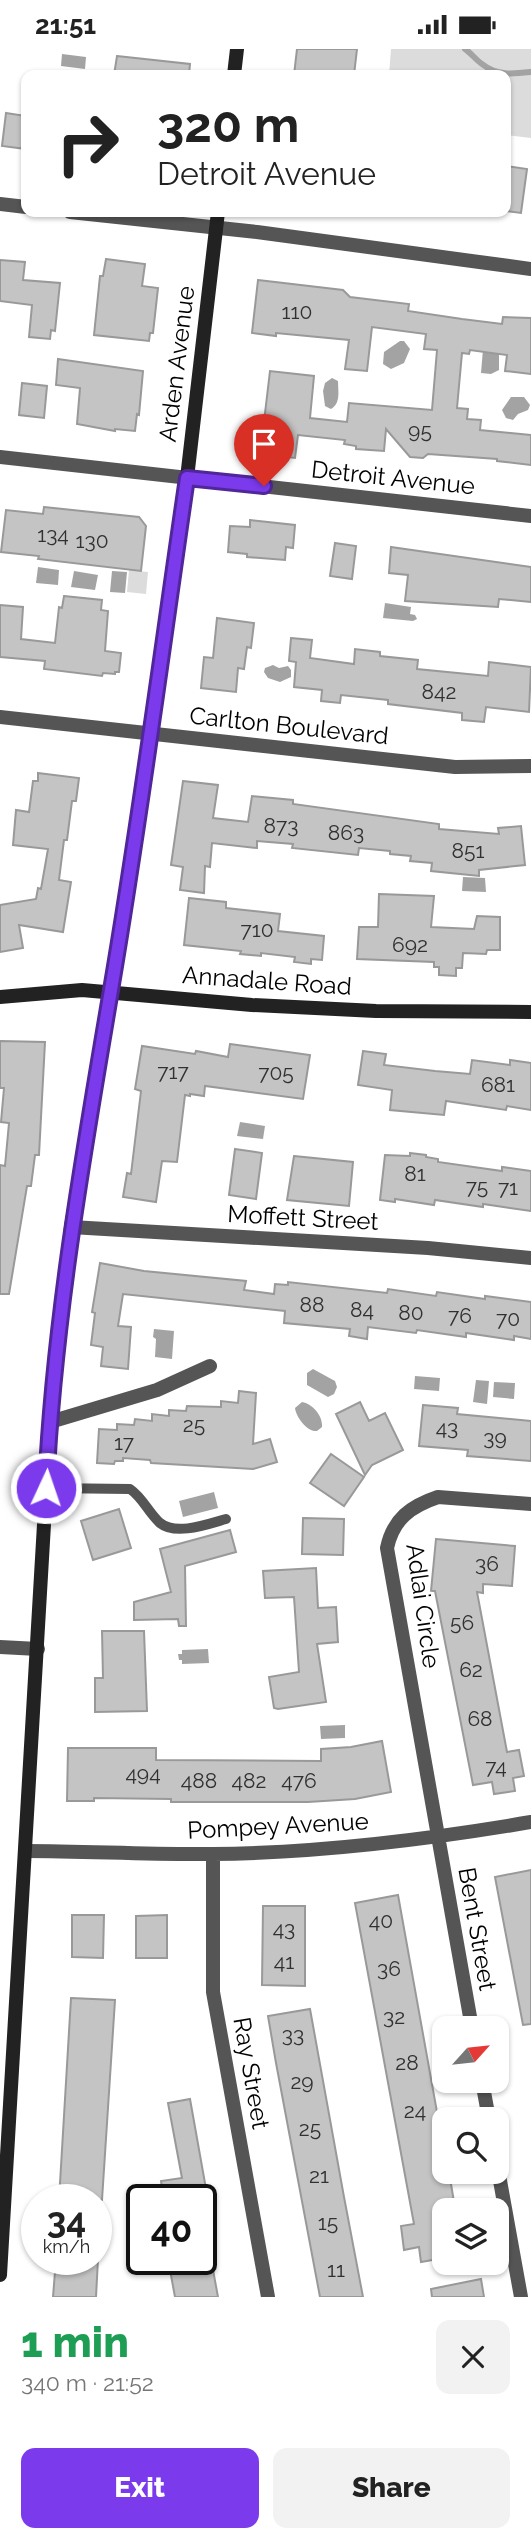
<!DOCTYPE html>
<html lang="en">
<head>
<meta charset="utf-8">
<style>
	:root { --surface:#fff; --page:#f2f2f2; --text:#222; --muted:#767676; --accent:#7c3aed }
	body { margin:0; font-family:Raleway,sans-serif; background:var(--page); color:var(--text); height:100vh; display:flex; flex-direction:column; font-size:26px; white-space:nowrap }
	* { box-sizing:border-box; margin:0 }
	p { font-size:23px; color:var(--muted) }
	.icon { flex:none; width:38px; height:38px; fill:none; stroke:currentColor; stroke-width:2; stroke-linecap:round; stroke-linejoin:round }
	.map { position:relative; height:2248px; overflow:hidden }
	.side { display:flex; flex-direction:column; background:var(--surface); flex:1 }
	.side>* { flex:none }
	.banner { position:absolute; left:21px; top:21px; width:490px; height:147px; border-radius:14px; box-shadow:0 2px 5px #0004; background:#fff; color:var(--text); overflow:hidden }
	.needle { width:46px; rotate:63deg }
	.buttons { position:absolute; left:432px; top:1967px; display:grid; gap:14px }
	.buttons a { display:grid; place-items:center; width:77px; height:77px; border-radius:14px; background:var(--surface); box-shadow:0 2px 5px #0004; font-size:35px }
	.speed { position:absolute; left:21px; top:2135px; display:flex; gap:14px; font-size:35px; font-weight:700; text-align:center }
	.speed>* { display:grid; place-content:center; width:91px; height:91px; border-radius:50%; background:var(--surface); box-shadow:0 2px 5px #0004; line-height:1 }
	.speed small { font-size:18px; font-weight:400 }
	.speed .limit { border:4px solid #111; border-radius:10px; background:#fff; color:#111 }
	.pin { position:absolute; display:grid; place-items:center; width:60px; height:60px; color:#fff; margin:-72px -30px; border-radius:50% 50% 50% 0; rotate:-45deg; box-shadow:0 0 7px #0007 }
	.pin .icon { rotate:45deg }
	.me { position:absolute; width:77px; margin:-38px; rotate:3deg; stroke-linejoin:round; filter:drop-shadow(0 0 5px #0008) }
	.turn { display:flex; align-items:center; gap:24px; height:147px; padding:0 21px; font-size:32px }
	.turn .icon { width:91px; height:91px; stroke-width:2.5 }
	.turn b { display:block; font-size:49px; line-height:60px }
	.round { display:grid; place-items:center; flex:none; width:74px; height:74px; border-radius:14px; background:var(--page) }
	.head { display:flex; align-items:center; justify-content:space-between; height:119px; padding:0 21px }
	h1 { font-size:42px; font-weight:800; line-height:52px; color:#1e9e55 }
	.button { display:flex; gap:14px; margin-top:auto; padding:14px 21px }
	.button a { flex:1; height:80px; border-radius:14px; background:var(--accent); color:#fff; font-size:28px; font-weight:800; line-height:80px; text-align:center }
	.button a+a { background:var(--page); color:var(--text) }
	.status { display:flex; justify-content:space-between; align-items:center; height:49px; padding:0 35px; background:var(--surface); direction:ltr }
	.status svg { height:19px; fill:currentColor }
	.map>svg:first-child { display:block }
	.green { fill:#dcdcdc }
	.water { fill:#a3a3a3 }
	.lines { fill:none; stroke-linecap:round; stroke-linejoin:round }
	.stream { stroke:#a3a3a3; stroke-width:6 }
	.building { fill:#c4c4c4; stroke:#999; stroke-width:2 }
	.lane { stroke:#555; stroke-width:10 }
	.street { stroke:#555; stroke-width:14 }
	.secondary { stroke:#222; stroke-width:14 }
	.route-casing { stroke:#51269a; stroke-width:18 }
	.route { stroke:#7c3aed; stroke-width:12 }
	.labels { text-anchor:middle; stroke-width:5; stroke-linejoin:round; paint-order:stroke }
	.number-label { font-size:21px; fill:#313131 }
	.street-label { font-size:24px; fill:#000; stroke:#fff }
</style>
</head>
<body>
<div class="status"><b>21:51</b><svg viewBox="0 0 49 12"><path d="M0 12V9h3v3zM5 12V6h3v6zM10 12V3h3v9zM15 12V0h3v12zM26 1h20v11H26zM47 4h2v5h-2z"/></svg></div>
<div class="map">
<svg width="531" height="2248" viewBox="0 0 531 2248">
	<rect width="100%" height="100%" fill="#fff"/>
	<path class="green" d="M391,0H531V89L506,86V26H389Z
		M129,521L148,523L146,545L127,543Z"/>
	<path class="water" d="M62,5L86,8L85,20L61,17Z
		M400,292H404L410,300L404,314L391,320L383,315L384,303Z
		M499,299V321L491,325L481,324L483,300Z
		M332,329L338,332C338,342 341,354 331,360L325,357L323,342L325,334Z
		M511,348H524L530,356L528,361L518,365L513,371L506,369L502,361Z
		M38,518L59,521L58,536L36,534Z
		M74,522L98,526L95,541L71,538Z
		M112,522L127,523L125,544L110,543Z
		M385,554L411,558L410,565L415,566L417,570L413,572L383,569Z
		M273,616L279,619L288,617L291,621V628L280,633L268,629L264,623L265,619Z
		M463,828L485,829L486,843L462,842Z
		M240,1073L265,1077L263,1090L237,1087Z
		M154,1280L174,1282L172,1310L155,1308L156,1290L153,1288Z
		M313,1320L335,1332L337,1338L334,1345L328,1348L307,1336V1324Z
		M415,1327L440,1329L439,1342L414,1340Z
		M476,1331L489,1332L487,1355L473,1353Z
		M494,1333L515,1334L514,1350L493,1348Z
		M302,1353C313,1355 323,1367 322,1378L317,1382C307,1383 296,1368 295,1359Z
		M214,1443L218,1459L183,1468L179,1452Z
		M208,1600L209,1614L182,1615V1611H179L178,1605H182V1601Z
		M345,1676V1689L321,1690L320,1677Z"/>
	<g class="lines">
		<path class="stream" d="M465,0C471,4 476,11 482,15C497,27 513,25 531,23"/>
	</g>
	<path class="building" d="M297,0H357L354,26H294Z
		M117,7L190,15L189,26H114Z
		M6,64L26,67V100L2,97Z
		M506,117L527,120L521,164L506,162Z
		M106,210L145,215L142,237L158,239L153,284H150L149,292L94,286L100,227H103Z
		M0,211L25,213L23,231L60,234L55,282L51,281L50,290L29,288L32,256L0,252Z
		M258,231L343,241L350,248L409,255L408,262L462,270L502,275L503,268L531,269V325L505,322L507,306L470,301L469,305L462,304L457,359L468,360L467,370L481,371L480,381L531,386V416L497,412V410L428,405L423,409L410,408L386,380L384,402L356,400V397L344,395L345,391L298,386L295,409L238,402L242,378L263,381L270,322L314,327L310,369L347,373L349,354L432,361L437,301L424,300L426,285L372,278L367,322L345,320L349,291L276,284V287L252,284Z
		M58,310L143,322L139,366L137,365L135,382L115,380V382L77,375L80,339L56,336Z
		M22,334L47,337L44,369L19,366Z
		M44,458L139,468L146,477L141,522L38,510L39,507L1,503L6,461L43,465Z
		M250,471L295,476L293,499L286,498L285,511L247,508V505L228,503L230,477L250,478Z
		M335,494L356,497L352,530L330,527Z
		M391,498L531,518V553L499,550L498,558L405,552L408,526L389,524Z
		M64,547L102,551L101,561L108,562L105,602L121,604L119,623H115V625L103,624L102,627L44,620L45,612L0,608V556L23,558L21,590L55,594L59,558L62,559Z
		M217,569L254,574L251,599L247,598L244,620L238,619L236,643L201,639L204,608L213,609Z
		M291,589L312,591L310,609L354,615L355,600L380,603V607L418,611L417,620L488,627L489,613L531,618L529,663L486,658L484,673L462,671V664L388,655V651L341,646L340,654L321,652L322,641L294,638L296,613L289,612Z
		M38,724L79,729L76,752H72L67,791H64L59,831L71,833L63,883L19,876L23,899L0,903V856L36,850L38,839L41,840L48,800L13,796L16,761L29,763L33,732H38Z
		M183,732L218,736L213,769L248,773L252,747L293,751V755L439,775V780L499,785L498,779L521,777L525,816L479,821V827L431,822L432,814L410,812L411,807L390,805V802L359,799L358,806L292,799L293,795L257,792V799L212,794L210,818L205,817L204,844L180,841L183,818L171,816Z
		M379,845L434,847L431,878L474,880L477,867L500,868V901H487L486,905L463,904L462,919H456V927L439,926V918H434V913L357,910L359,878H378Z
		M189,849L226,853V859L280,865L278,882L324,887L322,911L311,910V915L294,913L295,908L261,904V907L240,905L241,902L184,896Z
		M0,992L45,993L39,1106H35L31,1137H27L9,1245H0V1116L5,1117L9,1074L1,1073L4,1039H0Z
		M230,995L310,1006L303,1050L205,1037L204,1047L190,1045V1047L185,1046L177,1113L162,1112L156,1153L123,1148L127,1124L131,1125L141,1042L135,1040L142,997L195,1005L196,1002L228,1008Z
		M363,1002L386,1005L384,1016L435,1022L470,1025L472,1011L510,1016V1011L531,1014V1061L507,1057L506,1061L446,1052L444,1066L390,1061L392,1041L358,1036Z
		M235,1100L262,1104L256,1150L229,1146Z
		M410,1104L426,1106V1108L438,1110V1113L502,1122V1118L531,1122V1162L483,1155V1158L435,1151L434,1156L395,1150V1153L380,1151L385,1106L410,1107Z
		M294,1107L353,1113L349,1157L287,1151Z
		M100,1214L144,1222L246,1232L244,1241L274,1245L275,1235L288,1236V1233L387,1244L388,1240L436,1247L437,1243L485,1250V1247L531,1253V1290L514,1287V1291L466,1284V1288L417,1281L416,1284L368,1278L367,1290L349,1287L350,1280L284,1274L285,1262L123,1245L118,1277L131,1278L128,1320L101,1317L103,1298L91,1296L95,1264L92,1263Z
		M239,1342L256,1344L253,1395L270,1390L277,1413L253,1420L151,1414L150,1411L123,1409V1412H115L114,1415L97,1414L99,1380L117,1381V1375L134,1376L135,1370L152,1372V1365L169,1367V1361L186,1362L187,1357L221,1358V1352L238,1354Z
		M360,1353L369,1372L385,1364L403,1401L372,1416L365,1426L336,1365Z
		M423,1356L458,1359L457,1365L531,1372V1412L467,1407L468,1401L419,1397Z
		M331,1405L364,1428L344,1457L310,1434Z
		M119,1460L131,1499L93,1511L81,1472Z
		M303,1469L344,1470L343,1506L302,1505Z
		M230,1481L236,1503L185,1517L186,1577H179L178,1570L134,1571V1553L171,1543L160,1500Z
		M436,1490L515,1497L512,1537L483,1535V1544L477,1543L507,1703L519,1701L524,1727L513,1729L515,1742L494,1745L492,1733L473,1736L435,1542H431Z
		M316,1519L318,1559L336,1558L338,1593L317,1595L326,1653L278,1660L274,1659L269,1628L299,1623L294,1548L265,1549L263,1522Z
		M102,1582H144L147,1662L95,1663V1629H103Z
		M382,1692L391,1743L355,1750L308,1753H171V1750L94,1749V1752H67L68,1699H156V1711L321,1712V1700L351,1698Z
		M531,1821V1975L523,1976L495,1828Z
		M398,1846L444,2102V2129H450L455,2159L444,2161V2209L421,2213L419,2198L404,2201L401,2177L414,2175L355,1854Z
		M263,1857H305V1937L262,1936Z
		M72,1866H104L103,1909L72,1908Z
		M167,1866V1909H136V1867Z
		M71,1949L115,1951L102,2151H59Z
		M310,1960L344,2148L363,2248H320L276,2014L268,1967Z
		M190,2050L208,2151H164L161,2132L182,2129L168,2054Z
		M56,2210H98L96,2248H53Z
		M168,2210H211L218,2248H175Z
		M481,2230L484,2248H432L431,2240Z"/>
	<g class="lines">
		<path class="lane" d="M46,1439L130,1440C143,1449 148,1463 160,1474C176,1487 208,1475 226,1470"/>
		<path class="street" d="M0,155L26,158
			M70,163L257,183L531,220
			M0,408L531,467
			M0,668L455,718L531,717
			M71,1178L428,1199L531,1209
			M50,1373L157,1341L210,1317
			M0,1598L38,1600
			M26,1802C88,1802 150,1806 213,1805C320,1804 425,1791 531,1773
			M213,1805V1943L268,2248
			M472,1979L387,1499C393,1470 411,1457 438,1448L531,1455
			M482,2032L489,2070
			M497,2115L521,2248"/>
		<path class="secondary" d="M234,26L237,0
			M0,948L82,941L252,956L376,962L531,963
			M0,2226L50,1373L71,1178L111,943L151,684L187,429L218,163"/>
	</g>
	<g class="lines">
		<defs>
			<path id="route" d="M46,1439C54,1271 83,1107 111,941C140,771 162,600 187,429L264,437"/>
		</defs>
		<use href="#route" class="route-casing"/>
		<use href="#route" class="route"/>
	</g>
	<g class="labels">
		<g class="number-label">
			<text x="297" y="270">110</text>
			<text x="420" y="389">95</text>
			<text x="53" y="493">134</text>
			<text x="92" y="499">130</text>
			<text x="439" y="650">842</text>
			<text x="281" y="784">873</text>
			<text x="346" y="791">863</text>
			<text x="468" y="809">851</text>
			<text x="257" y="888">710</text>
			<text x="410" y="903">692</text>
			<text x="173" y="1030">717</text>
			<text x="276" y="1031">705</text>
			<text x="498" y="1043">681</text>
			<text x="415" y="1132">81</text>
			<text x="477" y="1145">75</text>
			<text x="508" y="1146">71</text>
			<text x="312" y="1263">88</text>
			<text x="362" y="1268">84</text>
			<text x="411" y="1271">80</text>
			<text x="460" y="1274">76</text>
			<text x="508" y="1277">70</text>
			<text x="194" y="1383">25</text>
			<text x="447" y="1386">43</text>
			<text x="495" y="1396">39</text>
			<text x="124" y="1401">17</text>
			<text x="487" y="1522">36</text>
			<text x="462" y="1581">56</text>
			<text x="471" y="1628">62</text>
			<text x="480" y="1677">68</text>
			<text x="496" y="1725">74</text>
			<text x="143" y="1732">494</text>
			<text x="199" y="1739">488</text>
			<text x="249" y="1739">482</text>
			<text x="299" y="1739">476</text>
			<text x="381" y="1879">40</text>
			<text x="284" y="1887">43</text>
			<text x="284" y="1920">41</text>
			<text x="389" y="1927">36</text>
			<text x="394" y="1975">32</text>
			<text x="293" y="1993">33</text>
			<text x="407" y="2021">28</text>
			<text x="302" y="2040">29</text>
			<text x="415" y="2069">24</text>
			<text x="310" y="2087">25</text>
			<text x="319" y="2134">21</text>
			<text x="328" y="2181">15</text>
			<text x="336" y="2228">11</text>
		</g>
		<g class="street-label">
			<text transform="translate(177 315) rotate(-83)" y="8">Arden Avenue</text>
			<text transform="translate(393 429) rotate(6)" y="8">Detroit Avenue</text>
			<text transform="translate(289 677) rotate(6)" y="8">Carlton Boulevard</text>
			<text transform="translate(267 932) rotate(4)" y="8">Annadale Road</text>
			<text transform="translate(303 1169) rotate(3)" y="8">Moffett Street</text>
			<text transform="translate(423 1557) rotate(82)" y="8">Adlai Circle</text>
			<text transform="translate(278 1777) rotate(-3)" y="8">Pompey Avenue</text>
			<text transform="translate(477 1880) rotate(80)" y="8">Bent Street</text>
			<text transform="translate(251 2024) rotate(80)" y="8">Ray Street</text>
		</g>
	</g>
</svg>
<div class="buttons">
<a><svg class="needle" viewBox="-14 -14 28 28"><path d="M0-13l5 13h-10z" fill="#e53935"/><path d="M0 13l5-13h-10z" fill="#767676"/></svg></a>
<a><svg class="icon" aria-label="search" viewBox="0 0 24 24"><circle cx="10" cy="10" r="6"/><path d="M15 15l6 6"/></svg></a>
<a><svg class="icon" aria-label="layers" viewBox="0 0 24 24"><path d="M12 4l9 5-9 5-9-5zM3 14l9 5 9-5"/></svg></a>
</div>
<div class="speed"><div>34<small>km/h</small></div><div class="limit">40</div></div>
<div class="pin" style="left:264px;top:437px;background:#d93025"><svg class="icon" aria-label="arrive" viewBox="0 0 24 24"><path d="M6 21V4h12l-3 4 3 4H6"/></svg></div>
<svg class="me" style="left:46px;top:1439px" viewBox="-20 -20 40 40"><circle r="17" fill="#7c3aed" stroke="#fff" stroke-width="3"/><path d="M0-11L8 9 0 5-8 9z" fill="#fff"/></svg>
<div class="banner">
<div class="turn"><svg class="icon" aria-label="right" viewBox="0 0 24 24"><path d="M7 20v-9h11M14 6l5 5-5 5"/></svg><div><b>320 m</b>Detroit Avenue</div></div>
</div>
</div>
<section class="side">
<div class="head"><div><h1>1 min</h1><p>340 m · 21:52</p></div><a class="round"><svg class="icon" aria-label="close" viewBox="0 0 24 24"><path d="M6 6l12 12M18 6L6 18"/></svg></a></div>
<div class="button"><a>Exit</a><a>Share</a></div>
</section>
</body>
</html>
